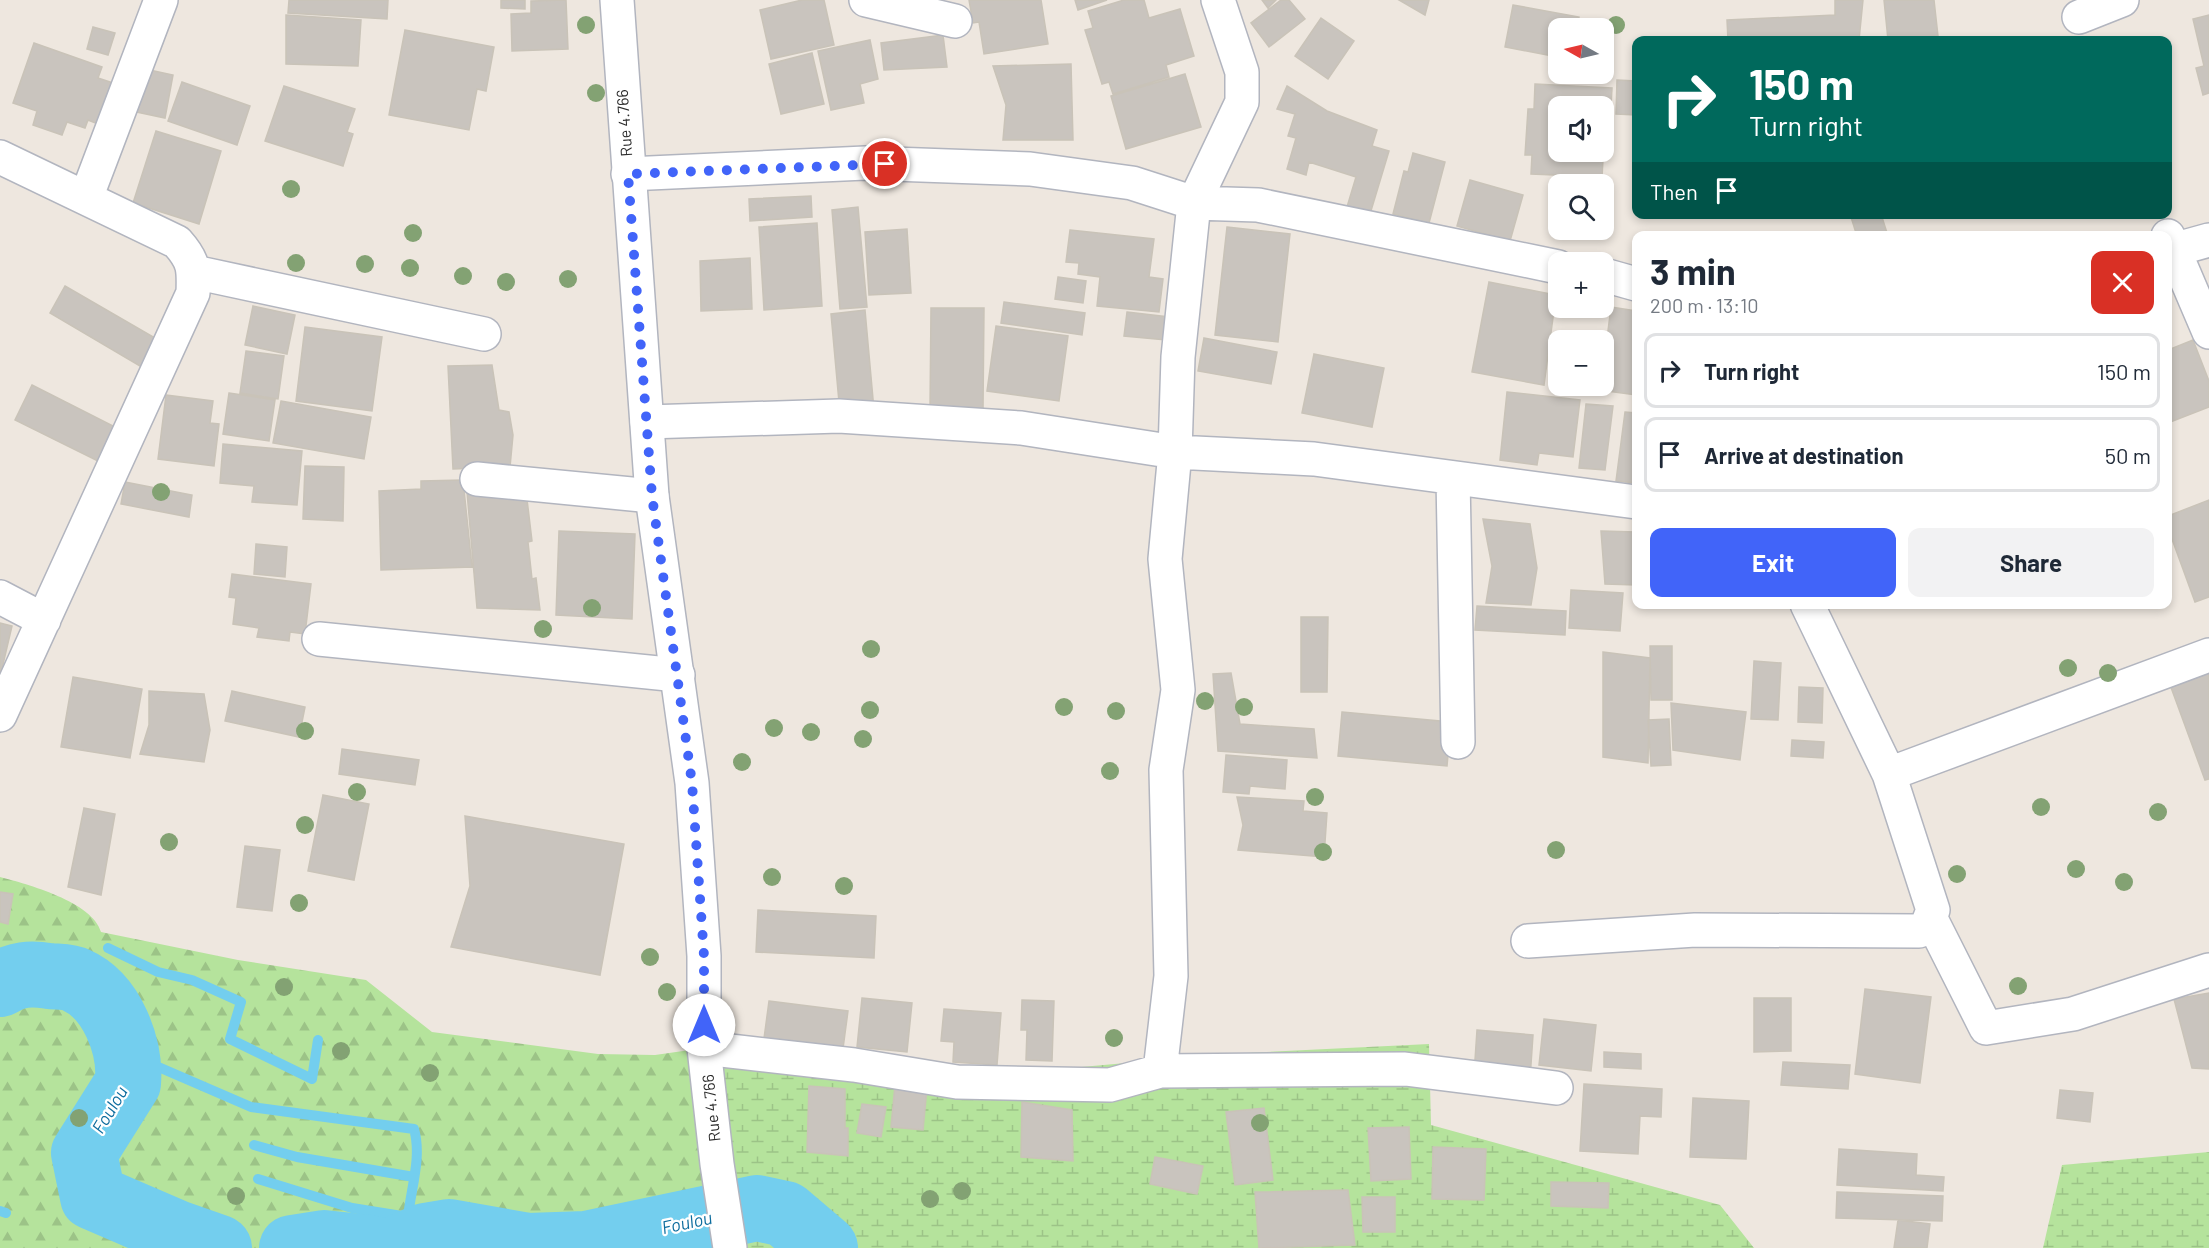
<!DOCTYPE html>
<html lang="en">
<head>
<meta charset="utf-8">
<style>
	:root { --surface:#fff; --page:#f2f2f3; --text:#1f2937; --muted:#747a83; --line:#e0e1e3; --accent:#4164f9 }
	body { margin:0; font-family:Barlow,sans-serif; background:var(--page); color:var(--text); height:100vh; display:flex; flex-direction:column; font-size:22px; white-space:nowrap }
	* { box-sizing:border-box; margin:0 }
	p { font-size:20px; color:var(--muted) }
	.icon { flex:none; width:33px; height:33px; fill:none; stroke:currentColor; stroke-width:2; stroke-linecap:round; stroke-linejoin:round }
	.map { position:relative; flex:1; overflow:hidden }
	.details { position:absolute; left:1632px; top:231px; width:540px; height:378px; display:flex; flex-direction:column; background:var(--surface); border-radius:12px; box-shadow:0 3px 9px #0003 }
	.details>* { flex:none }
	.banner { position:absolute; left:1632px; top:36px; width:540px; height:183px; border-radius:12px; box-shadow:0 3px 9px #0003; background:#00695c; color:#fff; overflow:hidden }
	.needle { width:39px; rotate:278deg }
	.fabs { position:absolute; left:1548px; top:18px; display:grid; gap:12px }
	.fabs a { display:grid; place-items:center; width:66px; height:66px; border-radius:12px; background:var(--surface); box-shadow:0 3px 9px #0003; font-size:30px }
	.pin { position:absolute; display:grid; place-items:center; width:51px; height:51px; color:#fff; margin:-26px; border:3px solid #fff; border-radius:50%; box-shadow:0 2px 6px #0007 }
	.me { position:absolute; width:66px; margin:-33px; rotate:0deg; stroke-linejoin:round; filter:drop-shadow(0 0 4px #0008) }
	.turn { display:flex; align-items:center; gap:21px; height:126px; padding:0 18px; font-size:27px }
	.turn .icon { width:78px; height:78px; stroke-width:2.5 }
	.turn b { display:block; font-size:42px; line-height:51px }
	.then { display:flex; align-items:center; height:57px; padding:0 18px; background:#0003; gap:12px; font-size:22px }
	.round { display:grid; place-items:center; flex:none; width:63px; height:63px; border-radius:12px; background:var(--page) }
	.overview { display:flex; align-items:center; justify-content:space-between; height:102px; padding:0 18px }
	h1 { font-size:36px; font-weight:700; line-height:45px }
	.button { display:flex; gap:12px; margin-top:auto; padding:12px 18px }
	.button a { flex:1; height:69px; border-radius:12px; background:var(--accent); color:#fff; font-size:24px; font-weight:700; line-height:69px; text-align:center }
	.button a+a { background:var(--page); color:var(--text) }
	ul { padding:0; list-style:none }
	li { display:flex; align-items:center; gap:18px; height:75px; margin:0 12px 9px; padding:0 6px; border:3px solid var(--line); border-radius:12px }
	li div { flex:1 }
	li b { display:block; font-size:22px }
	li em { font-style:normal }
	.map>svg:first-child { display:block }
	.forest { fill:url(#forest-firs) }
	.wetland { fill:url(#wetland-marsh) }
	.water { fill:url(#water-rules) }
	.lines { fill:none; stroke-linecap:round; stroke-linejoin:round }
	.stream { stroke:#73ceee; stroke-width:10 }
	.river { stroke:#73ceee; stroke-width:66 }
	.building { fill:#c9c4be; stroke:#c9c3b8; stroke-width:1.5; fill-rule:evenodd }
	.street-casing { stroke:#b2b5bf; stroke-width:36 }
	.secondary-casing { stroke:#b2b5bf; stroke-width:36 }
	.street { stroke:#fff; stroke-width:33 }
	.secondary { stroke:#fff; stroke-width:33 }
	.tree { fill:#83a273 }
	.route { stroke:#4164f9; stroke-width:10; stroke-dasharray:0 18 }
	.labels { text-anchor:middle; stroke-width:4.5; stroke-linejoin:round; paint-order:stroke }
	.street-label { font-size:16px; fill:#2c2c2c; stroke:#fff }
	.water-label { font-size:18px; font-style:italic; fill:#0e6d9e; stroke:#fff }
</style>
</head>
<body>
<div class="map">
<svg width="2209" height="1248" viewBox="0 0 2209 1248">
	<defs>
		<pattern id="forest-firs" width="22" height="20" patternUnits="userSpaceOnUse" patternTransform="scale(1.5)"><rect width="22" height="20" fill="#b5e39c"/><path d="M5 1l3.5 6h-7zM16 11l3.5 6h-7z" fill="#9cc387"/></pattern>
		<pattern id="wetland-marsh" width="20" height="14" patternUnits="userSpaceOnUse" patternTransform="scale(1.5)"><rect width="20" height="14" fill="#b5e39c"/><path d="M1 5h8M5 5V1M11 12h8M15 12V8" fill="none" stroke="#9cc387"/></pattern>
		<pattern id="water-rules" width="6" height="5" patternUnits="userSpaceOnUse" patternTransform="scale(1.5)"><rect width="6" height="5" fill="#73ceee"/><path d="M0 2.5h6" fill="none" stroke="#64b1cc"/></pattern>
	</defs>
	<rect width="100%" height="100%" fill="#eee7df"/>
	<path class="forest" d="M0,877C27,884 93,902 101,932L238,960L366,980L432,1032L598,1054L655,1055L704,1048L730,1248H0Z"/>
	<path class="wetland" d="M1429,1044L1431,1125L1720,1205L1754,1248H730L704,1048L941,1068L1059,1069L1226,1054Z
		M2209,1152V1248H2043L2062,1165Z"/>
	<path class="water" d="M663,1209C677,1216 698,1217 709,1226L677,1248H590L586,1244C609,1229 635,1210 663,1209Z"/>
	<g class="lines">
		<path class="stream" d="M108,948L158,972L192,980L241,1002L230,1039L312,1079L318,1040
			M126,1053L251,1107L414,1129C422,1157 411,1188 408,1217L352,1208L258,1179
			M254,1145L297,1157L414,1177
			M0,1211L6,1213"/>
		<path class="river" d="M0,984C17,974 30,973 49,976C57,977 68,976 76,980C112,996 131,1046 128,1083L84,1153L93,1197L179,1234L219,1248
			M292,1248L324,1243L370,1248
			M397,1248L425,1236L449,1232L528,1246L586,1244L757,1208L785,1214L825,1248"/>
	</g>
	<path class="building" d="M289,0H388L387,19L288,13Z
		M501,0H525V9L501,8Z
		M566,0L568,49L512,51L511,14L531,13V1Z
		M802,0H824L834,45L771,59L760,10Z
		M969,0H1041L1048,44L984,54L979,22L973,23Z
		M1075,0H1107L1078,10Z
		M1124,0H1144L1149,18L1180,9L1194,56L1166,65L1169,77L1113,94L1109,82L1102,84L1085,30L1093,28L1088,11Z
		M1262,0H1276L1268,8Z
		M1281,0H1289L1305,19L1269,47L1251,23Z
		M1399,0H1429L1425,15Z
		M1835,0H1863L1859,40H1728L1727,20L1835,15Z
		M1884,0H1934L1938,36L1888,40Z
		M1513,5L1579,17L1576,28H1558V57L1505,47Z
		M286,15L361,20L358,66L286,64Z
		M2209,15V93L2203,95L2196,68L2204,66L2193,19Z
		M1321,18L1354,41L1328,79L1295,56Z
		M93,27L115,33L108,55L87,49Z
		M405,30L494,47L486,91L477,89L469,130L389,115Z
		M943,35L947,67L884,70L881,43Z
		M870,40L878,79L860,84L864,103L831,110L818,51Z
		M34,43L102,67L98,78L113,83L98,124L88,120L85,128L67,122L62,135L33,125L37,111L13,103Z
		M812,53L824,104L781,114L769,64Z
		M1071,64L1073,140H1003L1006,105L993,66Z
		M145,69L173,75L165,118L136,112Z
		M1185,74L1201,127L1126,149L1111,96Z
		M1617,80L1636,81V115L1616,114Z
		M182,82L250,106L237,145L168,121Z
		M1535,84L1612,88L1610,125H1605L1602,177L1531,174L1532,155H1525L1528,109H1534ZM1558,106H1604V152H1558Z
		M284,86L355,109L347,132L353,134L343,166L265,141Z
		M1287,86L1327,111L1377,130L1372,146L1389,151L1370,214L1347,207L1356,177L1309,162L1306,175L1287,169L1296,138L1288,136L1295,114L1277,109Z
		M156,131L221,151L199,224L133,203Z
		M1413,153L1445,162L1429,223L1393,214L1404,171L1408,172Z
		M1470,180L1523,195L1510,241L1457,226Z
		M811,196L812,217L750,221L749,199Z
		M858,207L867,307L840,309L832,210Z
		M1850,214H1881L1888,236H1857Z
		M817,223L822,306L764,310L759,227Z
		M1227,227L1290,234L1278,342L1215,335Z
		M907,229L911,293L869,295L865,232Z
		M1070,230L1154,239L1149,277L1163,279L1159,312L1097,306L1100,277L1078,274L1079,263L1066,262Z
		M750,258L752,309L701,311L700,261Z
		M1058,277L1086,281L1083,303L1055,299Z
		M1489,282L1556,295L1544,385L1472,372Z
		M65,286L162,342L150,372L50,313Z
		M1004,302L1085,313L1082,335L1001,323Z
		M253,306L295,315L287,354L245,345Z
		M1611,307L1636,311V395L1600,390V386H1604V362Z
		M931,308H984L983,410H930Z
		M865,310L874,410L840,413L831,314Z
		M1127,312L1169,317L1166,340L1124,336Z
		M996,326L1068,336L1059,401L987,391Z
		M305,327L382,337L372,411L296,401Z
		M1204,338L1277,352L1271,384L1198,371Z
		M2193,340L2209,381V407L2168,423V350Z
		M246,351L284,356L278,399L240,393Z
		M1314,354L1384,368L1372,427L1302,413Z
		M492,365L499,410L509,412L513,435L510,467L453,469L448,366Z
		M32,385L125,432L108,466L15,420Z
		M1507,392L1580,400L1573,457L1539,453L1537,465L1500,460Z
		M229,393L275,400L269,441L223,434Z
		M166,395L213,401L210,423L219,424L214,466L158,459Z
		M281,401L371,417L364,459L273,443Z
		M1586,404L1613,406L1605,470L1579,468Z
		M1625,412L1636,413V483L1616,481Z
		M223,444L302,451L297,505L252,502L254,486L220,483Z
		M305,466L344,467L343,521L303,519Z
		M463,480L472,567L381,570L379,491L421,489V481Z
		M125,482L192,495L189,517L121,504Z
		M526,491L532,541L528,542L532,579L536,578L540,610L477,608L467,492Z
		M2209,500V597L2195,602L2168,528V516Z
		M1483,519L1530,524L1537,568L1531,605L1486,603L1492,566Z
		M559,531L635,534L632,619L556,615Z
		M1601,531L1636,532V585L1605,584Z
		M256,544L287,547L285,577L254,574Z
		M232,574L311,584L305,634L290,632L289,641L257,637L259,628L233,624L236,598L229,597Z
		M1571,590L1623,593L1620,631L1569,628Z
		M1477,606L1566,611L1565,635L1475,630Z
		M1301,617H1328L1327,692H1301Z
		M0,623L12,626L0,677Z
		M1650,646H1672V700H1651Z
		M1603,652L1650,658L1648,763L1603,757Z
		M1754,661L1781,663L1778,720L1751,719Z
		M2209,667V779L2205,780L2169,682Z
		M1231,673L1240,724L1314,729L1317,758L1218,751L1213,674Z
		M73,677L142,689L130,758L61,747Z
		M1799,687L1823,688L1822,723L1798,722Z
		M149,691L204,694L210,730L204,762L140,754L149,725Z
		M232,691L305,707L299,737L225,721Z
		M1671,703L1746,712L1740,760L1673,750Z
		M1342,712L1451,722L1447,766L1338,756Z
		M1669,719L1671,765L1651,766L1648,720Z
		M1792,740L1824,742L1823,758L1791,756Z
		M342,749L419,760L415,785L339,774Z
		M1226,755L1287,760L1285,789L1250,786L1249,794L1223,792Z
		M323,795L369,804L354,880L308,871Z
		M1237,797L1304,801L1303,811L1327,813L1324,857L1238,850L1243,825Z
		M84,808L115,814L101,895L68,887Z
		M465,816L624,844L600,975L451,947L470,886Z
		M245,846L280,850L272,911L237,907Z
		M0,892L13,894L8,924L0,922Z
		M758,910L876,916L874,958L756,952Z
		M1865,989L1931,997L1920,1083L1855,1074Z
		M2209,993V1069L2192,1068L2174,999Z
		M862,998L912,1003L907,1052L857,1047Z
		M1754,998H1791V1051L1754,1052Z
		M1022,1000L1054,1001L1052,1061L1026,1060L1027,1030H1021Z
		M769,1001L848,1011L842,1056L763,1046Z
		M944,1009L1001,1013L997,1065L953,1062L954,1042L941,1041Z
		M1544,1019L1596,1025L1591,1071L1539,1065Z
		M1477,1030L1533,1035L1530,1079L1474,1075Z
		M1604,1052L1641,1054V1069L1604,1067Z
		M1783,1062L1850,1065L1848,1089L1781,1085Z
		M1584,1084L1662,1089L1661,1117L1640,1116L1638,1154L1580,1151Z
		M895,1085L927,1088L923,1130L891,1127Z
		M809,1086L845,1089V1128H848V1156L807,1152Z
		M2060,1090L2093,1093L2090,1122L2057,1118Z
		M1693,1098L1749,1101L1746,1159L1690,1157Z
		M1022,1102L1072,1110L1073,1161L1021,1157Z
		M862,1104L886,1107L881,1137L857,1133Z
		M1264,1108L1273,1180L1235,1185L1226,1112Z
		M1409,1127L1411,1179L1371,1181L1368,1128Z
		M1433,1147L1486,1149L1484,1200L1432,1199Z
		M1839,1149L1917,1154L1916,1175L1944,1177L1943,1191L1837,1185Z
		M1155,1157L1203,1166L1197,1194L1150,1184Z
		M1551,1182L1609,1183L1608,1208L1551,1206Z
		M1348,1190L1355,1245L1259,1248L1255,1192Z
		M1837,1192L1943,1196L1942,1221L1836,1218Z
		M1362,1197H1395V1232H1363Z
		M1898,1220L1930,1224L1927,1248H1894Z"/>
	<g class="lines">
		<defs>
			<path id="street" d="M866,0L955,21
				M2079,17L2122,0
				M0,157L177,242C194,261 194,269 193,293L0,715
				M628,174L865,163L1030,169L1132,183L1194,203L1258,205L1558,267
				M86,198L161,0
				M2168,236L2209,332
				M2173,250L2209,240
				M194,272L484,334
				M1604,275L1636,284
				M647,422L839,416L1021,428L1175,452L1314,459L1636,502
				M1453,478L1458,742
				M477,479L652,496
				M0,597L44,620
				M319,639L678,675
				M1889,774L2209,655
				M1931,919L1986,1028L2073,1014L2209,970
				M1528,941L1695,930L1919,931L1926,928L1933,910L1889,774L1807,604
				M704,1048L854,1065L957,1082L1110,1085L1160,1071L1171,976L1166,770L1178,690L1165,559L1175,452L1178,357L1194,203L1242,102V72L1218,0
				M1160,1071L1405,1069L1556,1088"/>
			<path id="secondary" d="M617,0L652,496L692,783L704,956V1048L717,1164L730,1248"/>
		</defs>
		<use href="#street" class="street-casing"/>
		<use href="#secondary" class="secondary-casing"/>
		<use href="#street" class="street"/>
		<use href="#secondary" class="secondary"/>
	</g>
	<g class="tree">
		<circle cx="586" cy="25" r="9"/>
		<circle cx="1616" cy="25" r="9"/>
		<circle cx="596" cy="93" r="9"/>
		<circle cx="291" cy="189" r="9"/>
		<circle cx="413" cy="233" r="9"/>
		<circle cx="296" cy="263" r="9"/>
		<circle cx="365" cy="264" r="9"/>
		<circle cx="410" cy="268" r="9"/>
		<circle cx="463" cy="276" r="9"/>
		<circle cx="568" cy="279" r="9"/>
		<circle cx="506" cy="282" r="9"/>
		<circle cx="161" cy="492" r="9"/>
		<circle cx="592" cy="608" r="9"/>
		<circle cx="543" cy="629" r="9"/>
		<circle cx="871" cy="649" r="9"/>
		<circle cx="2068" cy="668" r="9"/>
		<circle cx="2108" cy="673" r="9"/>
		<circle cx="1205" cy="701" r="9"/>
		<circle cx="1064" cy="707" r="9"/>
		<circle cx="1244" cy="707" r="9"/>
		<circle cx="870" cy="710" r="9"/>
		<circle cx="1116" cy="711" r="9"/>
		<circle cx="774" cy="728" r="9"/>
		<circle cx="305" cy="731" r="9"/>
		<circle cx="811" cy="732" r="9"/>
		<circle cx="863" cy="739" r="9"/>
		<circle cx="742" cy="762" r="9"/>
		<circle cx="1110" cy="771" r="9"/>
		<circle cx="357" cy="792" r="9"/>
		<circle cx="1315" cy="797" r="9"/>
		<circle cx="2041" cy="807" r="9"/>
		<circle cx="2158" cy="812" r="9"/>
		<circle cx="305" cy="825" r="9"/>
		<circle cx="169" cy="842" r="9"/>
		<circle cx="1556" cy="850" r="9"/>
		<circle cx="1323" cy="852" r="9"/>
		<circle cx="2076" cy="869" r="9"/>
		<circle cx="1957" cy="874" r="9"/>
		<circle cx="772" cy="877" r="9"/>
		<circle cx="2124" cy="882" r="9"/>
		<circle cx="844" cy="886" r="9"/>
		<circle cx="299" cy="903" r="9"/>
		<circle cx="650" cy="957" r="9"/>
		<circle cx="2018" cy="986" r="9"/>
		<circle cx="284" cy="987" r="9"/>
		<circle cx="667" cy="992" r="9"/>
		<circle cx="1114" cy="1038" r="9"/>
		<circle cx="341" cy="1051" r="9"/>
		<circle cx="430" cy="1073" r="9"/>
		<circle cx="79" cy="1118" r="9"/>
		<circle cx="1260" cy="1123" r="9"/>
		<circle cx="962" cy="1191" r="9"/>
		<circle cx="236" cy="1196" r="9"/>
		<circle cx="930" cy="1199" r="9"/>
	</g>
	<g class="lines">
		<path class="route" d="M704,1025V956L692,783L652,496L628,174L885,164"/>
	</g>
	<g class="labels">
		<g class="street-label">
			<text transform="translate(624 123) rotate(-94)" y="6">Rue 4.766</text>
			<text transform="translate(711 1108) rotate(-96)" y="6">Rue 4.766</text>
		</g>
		<g class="water-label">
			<text transform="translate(110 1110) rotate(-59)" y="6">Foulou</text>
			<text transform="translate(687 1223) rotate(-12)" y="6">Foulou</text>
		</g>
	</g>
</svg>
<div class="fabs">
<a><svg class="needle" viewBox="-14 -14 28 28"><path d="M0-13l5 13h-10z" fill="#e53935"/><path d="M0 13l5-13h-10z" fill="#747a83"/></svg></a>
<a><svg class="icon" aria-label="sound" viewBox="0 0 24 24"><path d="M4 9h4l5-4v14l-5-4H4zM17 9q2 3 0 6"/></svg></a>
<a><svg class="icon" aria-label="search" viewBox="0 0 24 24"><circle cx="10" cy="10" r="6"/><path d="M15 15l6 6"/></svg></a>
<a>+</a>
<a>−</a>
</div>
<div class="pin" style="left:885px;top:164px;background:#d93025"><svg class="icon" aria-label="arrive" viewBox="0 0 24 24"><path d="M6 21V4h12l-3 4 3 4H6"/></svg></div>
<svg class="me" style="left:704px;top:1025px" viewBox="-20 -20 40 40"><circle r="19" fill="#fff"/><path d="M0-13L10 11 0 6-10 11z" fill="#4164f9"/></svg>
<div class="banner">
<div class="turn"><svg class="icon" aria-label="right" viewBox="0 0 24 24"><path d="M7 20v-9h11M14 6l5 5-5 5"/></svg><div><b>150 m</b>Turn right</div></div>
<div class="then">Then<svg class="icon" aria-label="arrive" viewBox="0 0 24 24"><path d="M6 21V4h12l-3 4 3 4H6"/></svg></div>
</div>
<section class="details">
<div class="overview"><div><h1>3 min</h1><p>200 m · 13:10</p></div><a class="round" style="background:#d93025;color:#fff"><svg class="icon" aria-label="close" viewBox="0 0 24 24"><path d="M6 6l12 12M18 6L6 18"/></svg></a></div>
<ul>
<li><svg class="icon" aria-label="right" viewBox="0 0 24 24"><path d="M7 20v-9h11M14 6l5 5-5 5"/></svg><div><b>Turn right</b></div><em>150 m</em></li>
<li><svg class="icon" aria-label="arrive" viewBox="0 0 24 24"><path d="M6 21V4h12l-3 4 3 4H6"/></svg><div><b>Arrive at destination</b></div><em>50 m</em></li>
</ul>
<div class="button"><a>Exit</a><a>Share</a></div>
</section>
</div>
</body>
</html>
